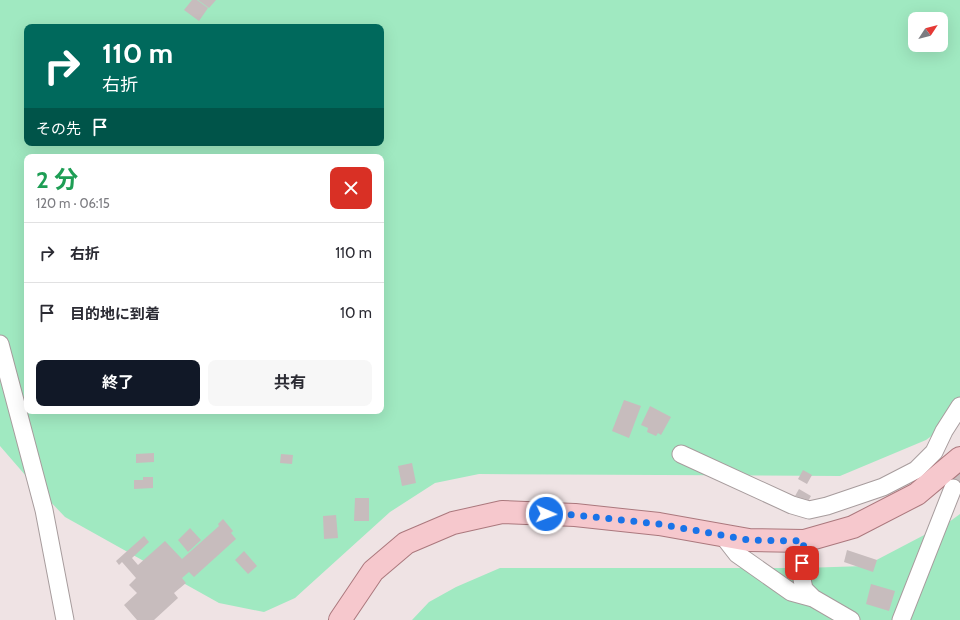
<!DOCTYPE html>
<html lang="ja">
<head>
<meta charset="utf-8">
<style>
	:root { --surface:#fff; --page:#f7f7f7; --text:#2b2b33; --muted:#7c7c81; --line:#e1e1e2; --accent:#111827 }
	body { margin:0; font-family:Cabin,"Noto Sans JP",sans-serif; background:var(--page); color:var(--text); height:100vh; display:flex; flex-direction:column; font-size:15px; white-space:nowrap }
	* { box-sizing:border-box; margin:0 }
	p { font-size:13px; color:var(--muted) }
	.icon { flex:none; width:22px; height:22px; fill:none; stroke:currentColor; stroke-width:2; stroke-linecap:round; stroke-linejoin:round }
	.map { position:relative; flex:1; overflow:hidden }
	.panel { position:absolute; left:24px; top:154px; width:360px; height:260px; display:flex; flex-direction:column; background:var(--surface); border-radius:8px; box-shadow:0 4px 16px #0002 }
	.panel>* { flex:none }
	.banner { position:absolute; left:24px; top:24px; width:360px; height:122px; border-radius:8px; box-shadow:0 4px 16px #0002; background:#00695c; color:#fff; overflow:hidden }
	.needle { width:26px; rotate:54deg }
	.tools { position:absolute; left:908px; top:12px; display:grid; gap:8px }
	.tools a { display:grid; place-items:center; width:40px; height:40px; border-radius:8px; background:var(--surface); box-shadow:0 4px 16px #0002; font-size:20px }
	.pin { position:absolute; display:grid; place-items:center; width:34px; height:34px; color:#fff; margin:-17px; border-radius:8px; box-shadow:0 2px 6px #0006 }
	.me { position:absolute; width:44px; margin:-22px; rotate:92deg; stroke-linejoin:round; filter:drop-shadow(0 0 3px #0008) }
	.turn { display:flex; align-items:center; gap:14px; height:84px; padding:0 12px; font-size:18px }
	.turn .icon { width:52px; height:52px; stroke-width:2.5 }
	.turn b { display:block; font-size:28px; line-height:34px }
	.then { display:flex; align-items:center; height:38px; padding:0 12px; background:#0003; gap:8px; font-size:15px }
	.round { display:grid; place-items:center; flex:none; width:42px; height:42px; border-radius:8px; background:var(--page) }
	.summary { display:flex; align-items:center; justify-content:space-between; height:68px; padding:0 12px }
	h1 { font-size:24px; font-weight:700; line-height:30px; color:#1e9e55 }
	.action { display:flex; gap:8px; margin-top:auto; padding:8px 12px }
	.action a { flex:1; height:46px; border-radius:8px; background:var(--accent); color:#fff; font-size:16px; font-weight:700; line-height:46px; text-align:center }
	.action a+a { background:var(--page); color:var(--text) }
	ul { padding:0; list-style:none }
	li { display:flex; align-items:center; gap:12px; height:60px; padding:0 12px; border-top:1px solid var(--line) }
	li div { flex:1 }
	li b { display:block; font-size:15px }
	li em { font-style:normal }
	.map>svg:first-child { display:block }
	.green { fill:#a0e9c1; fill-rule:evenodd }
	.building { fill:#c7bcbd }
	.lines { fill:none; stroke-linecap:round; stroke-linejoin:round }
	.minor-tunnel { stroke:#c8bdbe; stroke-width:17; stroke-dasharray:17 8; stroke-linecap:butt }
	.minor-casing { stroke:#a79c9d; stroke-width:19 }
	.major-casing { stroke:#ab787d; stroke-width:24 }
	.minor { stroke:#fff; stroke-width:17 }
	.major { stroke:#f6c8cd; stroke-width:22 }
	.route { stroke:#1a73e8; stroke-width:7; stroke-dasharray:0 12.6 }
</style>
</head>
<body>
<div class="map">
<svg width="960" height="620" viewBox="0 0 960 620">
	<rect width="100%" height="100%" fill="#efe3e4"/>
	<path class="green" d="M0,0H960V415L926,440L840,476L479,474L435,483L390,512L295,598L264,612L219,603L65,517L26,476L0,446ZM915,19H941V45H915ZM27,27H381V143H27ZM27,157H381V411H27Z
		M960,514V620H412L429,602L456,587L500,568H803L865,566L949,522Z"/>
	<path class="building" d="M192,0H197L208,8L199,21L184,10Z
		M198,0H216L209,8Z
		M624,400L641,406L629,438L612,431Z
		M650,406L671,417L661,435L658,433L656,436L647,432L648,428L641,425Z
		M154,453V462L136,463V454Z
		M281,454L293,455L292,464L280,463Z
		M412,463L416,483L402,486L398,466Z
		M803,470L812,475L807,484L798,479Z
		M143,477H153V488L134,489V480H143Z
		M799,489L811,496L807,503L795,496Z
		M355,498H369V521H354Z
		M336,515L338,538L324,539L323,516Z
		M223,519L233,531L231,533L236,539L194,577L189,572L182,578L186,583L174,593L178,598L154,620H137L124,605L137,593L129,585L136,578L122,562L119,565L116,561L144,536L149,542L132,558L138,565L165,541L182,559L219,526L218,524Z
		M190,528L201,540L188,552L178,540Z
		M847,550L877,560L873,572L844,562Z
		M244,551L257,566L248,574L235,560Z
		M871,584L895,591L889,611L866,604Z"/>
	<g class="lines">
		<path class="minor-tunnel" d="M953,488L960,469"/>
		<defs>
			<path id="minor" d="M0,344L44,510L65,620
				M681,454L792,505L809,510L827,506L883,487L916,470L934,452L944,431L960,406
				M723,536L737,554L791,592L813,598L851,620
				M804,541L801,574L804,589L813,598
				M901,620L953,488"/>
			<path id="major" d="M340,620L373,571L406,543L453,523L502,512L575,515L659,524L749,540L804,541L853,527L917,494L960,458"/>
		</defs>
		<use href="#minor" class="minor-casing"/>
		<use href="#major" class="major-casing"/>
		<use href="#minor" class="minor"/>
		<use href="#major" class="major"/>
	</g>
	<g class="lines">
		<path class="route" d="M546,514L575,515L659,524L749,540L804,541L802,563"/>
	</g>
</svg>
<div class="tools">
<a><svg class="needle" viewBox="-14 -14 28 28"><path d="M0-13l5 13h-10z" fill="#e53935"/><path d="M0 13l5-13h-10z" fill="#7c7c81"/></svg></a>
</div>
<div class="pin" style="left:802px;top:563px;background:#d93025"><svg class="icon" aria-label="arrive" viewBox="0 0 24 24"><path d="M6 21V4h12l-3 4 3 4H6"/></svg></div>
<svg class="me" style="left:546px;top:514px" viewBox="-20 -20 40 40"><circle r="17" fill="#1a73e8" stroke="#fff" stroke-width="3"/><path d="M0-11L8 9 0 5-8 9z" fill="#fff"/></svg>
<div class="banner">
<div class="turn"><svg class="icon" aria-label="right" viewBox="0 0 24 24"><path d="M7 20v-9h11M14 6l5 5-5 5"/></svg><div><b>110 m</b>右折</div></div>
<div class="then">その先<svg class="icon" aria-label="arrive" viewBox="0 0 24 24"><path d="M6 21V4h12l-3 4 3 4H6"/></svg></div>
</div>
<section class="panel">
<div class="summary"><div><h1>2 分</h1><p>120 m · 06:15</p></div><a class="round" style="background:#d93025;color:#fff"><svg class="icon" aria-label="close" viewBox="0 0 24 24"><path d="M6 6l12 12M18 6L6 18"/></svg></a></div>
<ul>
<li><svg class="icon" aria-label="right" viewBox="0 0 24 24"><path d="M7 20v-9h11M14 6l5 5-5 5"/></svg><div><b>右折</b></div><em>110 m</em></li>
<li><svg class="icon" aria-label="arrive" viewBox="0 0 24 24"><path d="M6 21V4h12l-3 4 3 4H6"/></svg><div><b>目的地に到着</b></div><em>10 m</em></li>
</ul>
<div class="action"><a>終了</a><a>共有</a></div>
</section>
</div>
</body>
</html>
